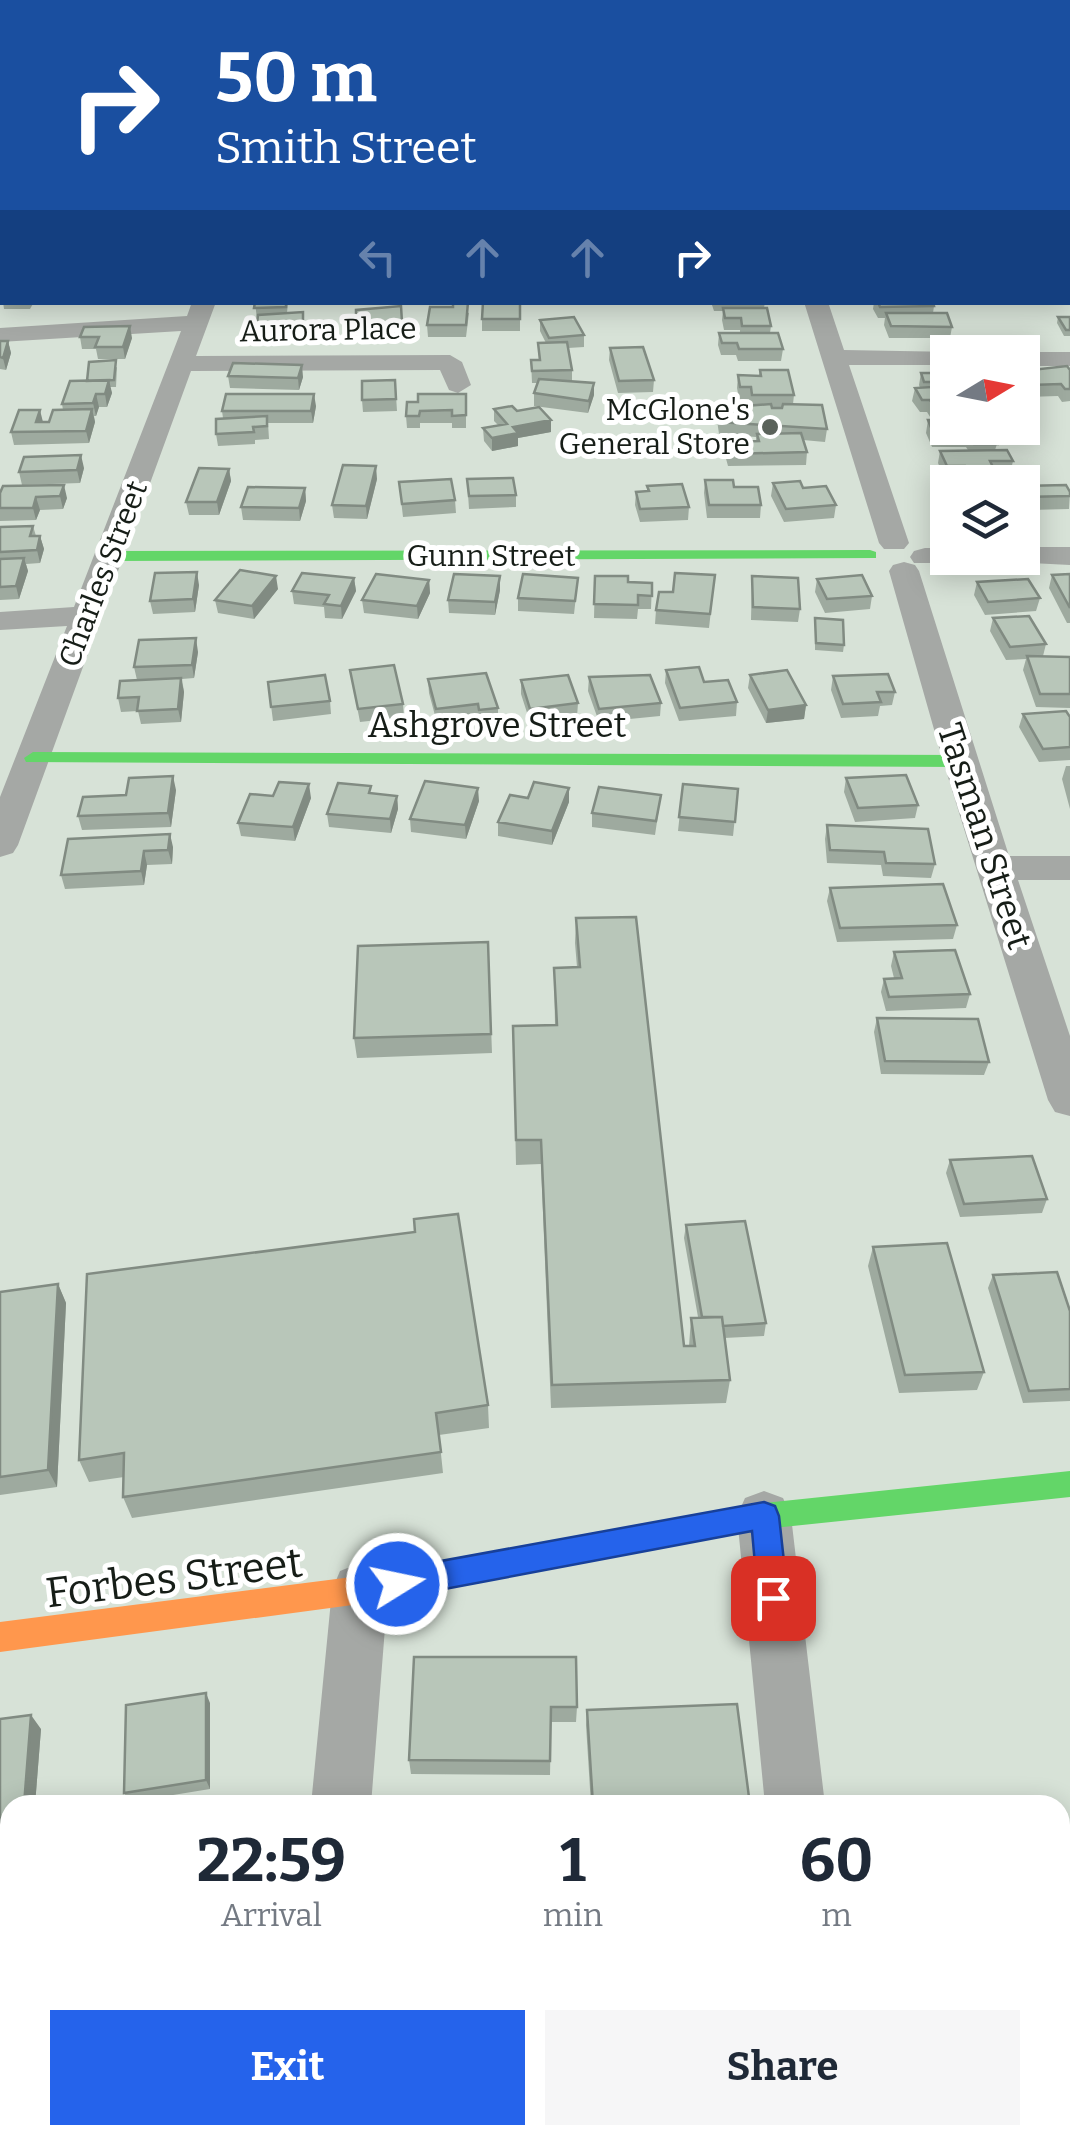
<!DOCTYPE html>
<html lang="en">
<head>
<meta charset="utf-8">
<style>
	:root { --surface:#fff; --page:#f6f6f7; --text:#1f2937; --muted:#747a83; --accent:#2563eb }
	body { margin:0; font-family:Bitter,serif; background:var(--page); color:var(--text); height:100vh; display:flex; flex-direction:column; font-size:38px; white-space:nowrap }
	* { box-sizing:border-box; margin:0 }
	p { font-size:32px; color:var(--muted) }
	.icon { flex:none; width:55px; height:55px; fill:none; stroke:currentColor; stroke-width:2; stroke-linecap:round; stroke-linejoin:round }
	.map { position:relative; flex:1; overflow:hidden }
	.sheet { position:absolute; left:0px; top:1795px; width:1070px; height:350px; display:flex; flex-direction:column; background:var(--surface); border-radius:30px 30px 0 0; box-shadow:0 5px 25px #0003 }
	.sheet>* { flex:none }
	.top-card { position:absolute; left:0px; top:0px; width:1070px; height:305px; box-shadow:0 5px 25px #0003; background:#1a4fa0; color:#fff; overflow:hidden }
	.needle { width:65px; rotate:80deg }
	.buttons { position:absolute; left:930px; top:335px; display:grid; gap:20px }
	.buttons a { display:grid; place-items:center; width:110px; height:110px; border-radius:0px; background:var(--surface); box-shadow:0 5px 25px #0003; font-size:50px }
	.pin { position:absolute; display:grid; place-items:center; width:85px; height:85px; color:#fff; margin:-42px; border-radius:20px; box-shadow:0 5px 15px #0006 }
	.me { position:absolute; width:110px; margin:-55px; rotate:80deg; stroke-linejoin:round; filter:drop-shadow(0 0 8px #0008) }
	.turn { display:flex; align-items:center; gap:35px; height:210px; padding:0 50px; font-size:45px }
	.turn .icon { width:130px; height:130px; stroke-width:2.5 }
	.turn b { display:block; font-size:70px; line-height:85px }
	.lanes { display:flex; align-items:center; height:95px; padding:0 50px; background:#0003; justify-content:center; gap:50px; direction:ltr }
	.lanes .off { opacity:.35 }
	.eta { display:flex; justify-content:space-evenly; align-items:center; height:170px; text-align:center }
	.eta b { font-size:60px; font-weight:700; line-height:70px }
	.cta { display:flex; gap:20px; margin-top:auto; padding:20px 50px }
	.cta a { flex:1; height:115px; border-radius:0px; background:var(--accent); color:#fff; font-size:40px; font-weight:700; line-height:115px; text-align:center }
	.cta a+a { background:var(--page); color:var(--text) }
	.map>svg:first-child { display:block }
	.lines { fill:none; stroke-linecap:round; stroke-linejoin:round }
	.street { fill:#a5a8a5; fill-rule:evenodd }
	.fast { fill:#63d668; fill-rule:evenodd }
	.slow { fill:#ff974d; fill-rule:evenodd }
	.wall { fill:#9eaa9f }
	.shaded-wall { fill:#818b82 }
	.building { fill:#b8c6b9; stroke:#818b82; stroke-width:2.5 }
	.route { fill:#2563eb; stroke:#184099; stroke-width:2.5 }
	.poi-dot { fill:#5a625a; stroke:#fff; stroke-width:4 }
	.labels { text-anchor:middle; stroke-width:10; stroke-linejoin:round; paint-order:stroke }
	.far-street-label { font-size:30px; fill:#161d17; stroke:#fff }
	.far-poi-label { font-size:30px; fill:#161d17; stroke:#fff; text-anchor:end }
	.street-label { font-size:35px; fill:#161d17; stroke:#fff }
	.near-street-label { font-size:42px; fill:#161d17; stroke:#fff }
</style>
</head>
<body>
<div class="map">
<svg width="1070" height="2145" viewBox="0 0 1070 2145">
	<rect width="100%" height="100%" fill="#d7e2d7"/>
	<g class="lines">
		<path class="street" d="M722,0H738V2H722Z
			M0,65H2V75H0Z
			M0,123H2V135H0Z
			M192,302H216L196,356L450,355L462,362L471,385L458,393L449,390L440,370L191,371L18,845L13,853L0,857V797L67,626L0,630V612L74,607L181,331L0,342V328L187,316Z
			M804,302H828L844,350L956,352H948V365H849L909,543L904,549H884L879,543Z
			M1018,352H1070V366H1022V352Z
			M1022,547H1070V565L1011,562L1008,558H1022Z
			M925,548H948V558H963L959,563H914L910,557L914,551Z
			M904,562L915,565L919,571L1009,856H1070V880H1018L1070,1036V1116L1055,1112L1048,1100L943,761L889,571L893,565Z
			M764,1491L783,1498L791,1516L825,1805H765L737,1516L745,1498Z
			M360,1563L380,1571L388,1590L371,1805H311L332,1590L340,1571Z
			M278,2135H346L345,2145H277Z
			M795,2135H863L864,2145H796Z"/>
		<path class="fast" d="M0,214H2V220H0Z
			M870,550L876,552V558L112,561L104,556L112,551Z
			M33,752L960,755L969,761L960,767L26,762L24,758Z
			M1070,1471V1497L764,1529L685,1544L675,1540L671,1531L675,1522L685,1518L764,1503Z"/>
		<path class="slow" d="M1068,215H1070V221H1068Z
			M685,1518L695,1522L699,1531L695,1540L685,1544L360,1604L0,1652V1622L360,1576Z"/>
	</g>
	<path class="wall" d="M0,0H15L13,2H2V5H0Z
		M956,0H1027L1028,1V2H955Z
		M1048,0H1070V20H1068V2H1050Z
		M1068,71H1070V109L1068,105Z
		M1068,261H1070V298H1068Z
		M3,302H34L30,309H4Z
		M57,302H83L57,305Z
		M255,302H288L287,313L303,312L304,337H285L286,343L267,344L266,337H259Z
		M520,302V331H482V319Z
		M711,302H765L764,308L771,326L770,333L783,349L781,361H738L736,355H721L718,345L719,333H740V330H724L722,320L723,311H714Z
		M874,302H933L934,306L933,313L952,327L950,338H889L884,325L885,318H878L873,309Z
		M401,306L403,334L357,335L356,310Z
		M453,307L469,313L466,337H428L427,325Z
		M1058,317H1070V336H1064L1057,323Z
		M540,320L584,335V347L568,348L572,370V381L594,383V395L588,413L534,406V393L538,383H532L531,360H539L538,343H546L540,331Z
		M80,337L132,338L125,359H98L96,349H82Z
		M0,341H8L11,353L6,370L0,369Z
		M610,348L654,380L653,392L618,393L609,360Z
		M933,364H948V428L997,444L995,450L1013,461L1010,474H996L994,482H964L962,479H945L938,463L940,451L968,450L966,447H932L926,433L928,420H932L927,412H920L912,401L915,388H920L919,385L921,373H931Z
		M117,367L116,387H110L112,393L107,407H99L96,416H94L95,422L89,443L14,445L11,432L43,422H49L63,410L62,404L87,381Z
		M760,370L794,395L793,404L827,429L825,442L803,440L807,452L806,465L728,466L725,455L726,442L756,441V437L719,434L717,420L718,408L751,405L749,399H739L737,388L738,375L759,376Z
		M1070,370V401L1062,402L1058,396L1027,397L1022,390V371Z
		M228,376L303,377L299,390L230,388Z
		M395,380L397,411L363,412L362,400Z
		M466,394V428H452V423H420V428H407L406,416L418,402Z
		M316,406L313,423H268L269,439L255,440V444L218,446L216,434L223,418L222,411Z
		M494,409L517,411L551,432L518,438V446L492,451L484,441L483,428L498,425L494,421Z
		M84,468L80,483L22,485L19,472Z
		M229,469L231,481L219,515H189L186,502Z
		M377,479L367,519L334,518L332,505Z
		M467,479L516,495V507L469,509Z
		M705,480L734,487L761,505L760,518H707L704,493Z
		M399,482L455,500L456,513L403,517Z
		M773,483L836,505L834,518L784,522L771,496Z
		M3,486L67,498L63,509L40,510L36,520L0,521V493Z
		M647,486L689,507L688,520L640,522L635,505L636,492L647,491Z
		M1022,486L1070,492L1069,509L1030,510L1027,524H1022Z
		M305,488L306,501L300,521L243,520L241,507Z
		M33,526L36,536H40L44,549L40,563L26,564L28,571L19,599L0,600V527Z
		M1070,574V623H1067L1049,588L1052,575Z
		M715,575L709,628L655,624L656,610L673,592Z
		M595,576L628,582L652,583L651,609H638L637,619L594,618Z
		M752,576L800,609L798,622L751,620Z
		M354,578L356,591L342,619L325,618L324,607L294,604L292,591Z
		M578,578L574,614L518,611V598Z
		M817,579L872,596L870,609L825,613L815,592Z
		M429,580L430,593L418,619L364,613L362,600Z
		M977,582L1040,598L1036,611L985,615L974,595Z
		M199,585L195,612L153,614L150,601Z
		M278,589L254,619L218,613L215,600Z
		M500,590L495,615L449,613L448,600Z
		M815,618L844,645L843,652L815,650Z
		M993,618L1046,644L1043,656L1070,657V708L1036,707L1023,670L1026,659L1006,660L990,631Z
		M198,652L194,678L182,679L184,692L181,722L141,724L138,711L121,712L118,698L137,680L134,667Z
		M350,670L403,704L404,717L360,722Z
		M666,670L704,682L737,702L736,716L679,721L665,683Z
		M750,675L806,705L804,719L766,723L748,688Z
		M833,676L895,692L892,705L880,706L878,716L841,718L831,690Z
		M589,677L661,703L660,716L599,722L588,691Z
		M428,679L498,708V721L480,723L478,718L437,723L429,693Z
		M521,680L578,703L577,717L530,722L521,694Z
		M268,682L330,701L331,714L273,721Z
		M1023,714L1070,717V760L1039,762L1019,727Z
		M1066,766H1070V809L1062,779Z
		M846,778L918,805L915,818L855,822L844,792Z
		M683,784L738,789L733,836L678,831Z
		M569,788V802L552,845L498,836V822L528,798Z
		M176,790L171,827L82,830L78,816Z
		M372,793L397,796L398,809L391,833L329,827L327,814Z
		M661,795L655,835L592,827V813Z
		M273,796L311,798L295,841L241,836L238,823Z
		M479,801L466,839L411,832L410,819Z
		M827,825L935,864L931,878L883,876L881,865L827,863L825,839Z
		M68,839L173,847L172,864L147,865L144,885L65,889L61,875Z
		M830,888L957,925L953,939L837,942L827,901Z
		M576,918L684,1346H689L691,1318L698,1317L684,1238L686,1225L766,1323L764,1336L724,1338L730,1380L726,1403L551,1408L541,1164L516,1165L513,1026L555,1025L554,968L577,967L575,943Z
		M488,942L492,1053L357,1058L354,1038Z
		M894,952L970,994L966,1008L886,1011L881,992L884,979L894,978L891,966Z
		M877,1018L989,1062L984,1075L881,1074L874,1032Z
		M950,1160L1047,1199L1042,1213L960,1217L946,1173Z
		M873,1247L984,1372L977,1390L899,1393L868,1266Z
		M993,1275L1070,1311V1401L1023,1403L988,1288Z
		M58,1284L66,1303L57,1487L0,1495V1292Z
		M488,1405L489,1428L439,1435L443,1473L132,1518L123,1497L124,1477L89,1482L79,1460Z
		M414,1657L577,1707L576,1722H551L550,1775L411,1774L409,1760Z
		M210,1703V1789L130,1802L124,1793Z
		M587,1710L750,1805H591L586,1725Z
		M0,1719L41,1729L35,1805H10V1941L0,1943Z
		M1060,1854H1070V1966H1060Z"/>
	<path class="shaded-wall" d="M130,326L132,338L125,359L123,347Z
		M8,341L11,353L6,370L3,358Z
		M302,365L303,377L299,390L298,378Z
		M109,380L112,393L107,407L105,394Z
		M594,383V395L588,413L589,401Z
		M96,394L99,407L96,416L93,403Z
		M314,394L316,406L313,423L311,411Z
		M92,409L95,422L89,443L86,431Z
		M40,410L43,422H36Z
		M551,420V432L518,438V446L492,451V438L513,427Z
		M81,455L84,468L80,483L77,470Z
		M376,466L377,479L367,519L366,506Z
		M229,469L231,481L219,515L217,502Z
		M64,485L67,498L63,509L60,496Z
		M305,488L306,501L300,521L299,508Z
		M36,497L40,510L36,520L33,508Z
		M40,536L44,549L40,563L37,550Z
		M24,558L28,571L19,599L16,586Z
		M197,572L199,585L195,612L193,599Z
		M276,576L278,589L254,619L252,606Z
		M500,576V590L495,615V602Z
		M354,578L356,591L342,619L341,606Z
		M429,580L430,593L418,619L417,606Z
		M196,638L198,652L194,678L192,665Z
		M181,678L184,692L181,722L178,709Z
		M806,705L804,719L766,723L768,710Z
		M173,776L176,790L171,827L168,813Z
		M309,784L311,798L295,841L293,827Z
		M478,788L479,801L466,839L465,825Z
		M569,788V802L552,845V831Z
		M397,796L398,809L391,833L390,819Z
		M170,834L173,847L172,864L168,850Z
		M144,851L147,865L144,885L141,871Z
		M58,1284L66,1303L57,1487L48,1470Z
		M206,1693L210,1703V1789L206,1780Z
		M31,1715L41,1729L35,1805H24Z"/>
	<path class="building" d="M329,0H659L660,2H328Z
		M771,0H802V2L771,1Z
		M834,0H865L867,2H837Z
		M875,0H900L901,2H876Z
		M917,0H940L943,2H919Z
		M961,0H991L993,2H963Z
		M996,0H1027L1028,1H997Z
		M1057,0H1070V11H1068V2H1059Z
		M1068,29L1070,32V47L1068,42Z
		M1068,71H1070V90L1068,87Z
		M0,229H2V244H0Z
		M255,302H286V307L254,308Z
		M453,302H468L466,325H427L430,307H453Z
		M483,302H520V319H482Z
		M878,302H933L934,306L880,307Z
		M401,306L402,322L356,323V310Z
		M723,308H767L771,326H742L741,318H725Z
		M303,312V325L284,326V331L266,332V325H257L258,315Z
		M886,313H947L952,327L891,326Z
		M574,317L584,335L549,338L540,320Z
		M1058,317H1070V330H1066Z
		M130,326L123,347H95L99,337H80L84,327Z
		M719,333H778L783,349H739L737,343H722Z
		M0,341H8L3,358L0,357Z
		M567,342L572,370L532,371L531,360H540L538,343Z
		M643,347L654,380L619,381L610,348Z
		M116,360L114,380L87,381L89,362Z
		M233,363L302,365L298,378L228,376Z
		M933,364H948V382H924L921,373H936Z
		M1067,366L1070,370V389H1065L1061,384L1030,385L1022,374V371Z
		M760,370H788L794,395H752L751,387H740L738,375L761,376Z
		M539,379L594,383L589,401L534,393Z
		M109,380L105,394H96L93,403L62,404L70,381Z
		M395,380L396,399L362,400V381Z
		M948,386V408L936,409L930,400H922L915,388Z
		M226,394H314L311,411H222Z
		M418,394H466V415L452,416V410L420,411L419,416H406L407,402H418Z
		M771,404L772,408H782L783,404L822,405L827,429L720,422L718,408Z
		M512,406L517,411L539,407L551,420L513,427L518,433L492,438L483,428L507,424L494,409Z
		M92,409L86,431L11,432L19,410H40L36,422H49L53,410Z
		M267,416V426L253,427L254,432L216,434V419Z
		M928,420H948V428H989L997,444H974L969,434L934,435Z
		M801,433L807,452L729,454L726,442L759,441L757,434Z
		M1007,450L1013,461H990L996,473L968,474L965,466H947L940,451Z
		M81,455L77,470L19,472L24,457Z
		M343,465L376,466L366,506L332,505Z
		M199,468L229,469L217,502H186Z
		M513,478L516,495L469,496L467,479Z
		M451,479L455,500L402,504L399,482Z
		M705,480H733L734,487H758L761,505H709Z
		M800,481L803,488L826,486L836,505L786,509L773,483Z
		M682,484L689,507L640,509L636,492L649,491L647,486Z
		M64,485L60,496L36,497L33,508H0V493L3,486Z
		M1066,485L1070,492V496L1024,497L1031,511H1022V486Z
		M248,487L305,488L299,508L241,507Z
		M33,526L30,536H40L37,550L0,552V527Z
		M24,558L16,586L0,587V559Z
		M240,570L276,576L252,606L215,600Z
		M197,572L193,599L150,601L155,573Z
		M302,573L354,578L341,606L324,604L329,595L292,591Z
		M675,573L715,575L710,614L656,610L659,592H673Z
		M376,574L429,580L417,606L362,600Z
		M454,574L500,576L495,602L448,600Z
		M523,574L578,578L575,601L518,598Z
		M1070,574V608L1052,575Z
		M862,575L872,596L827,599L817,579Z
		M595,576H628V582L652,583V596L638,595V605L594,604Z
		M752,576L798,578L800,609L753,607Z
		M1028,579L1040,598L988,602L977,582Z
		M1029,616L1046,644L1010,647L993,618Z
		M815,618L843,620L844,645L816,643Z
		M196,638L192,665L134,667L139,640Z
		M1027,656L1070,657V694H1040Z
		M394,665L403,704L358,709L350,670Z
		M699,667L704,682L728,680L737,702L680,708L666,670Z
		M787,670L806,705L768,710L750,675Z
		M486,673L498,708L479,710L478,704L436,709L428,679Z
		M888,674L895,692H877L881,702L843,704L833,676Z
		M325,675L330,701L271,707L268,682Z
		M568,675L578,703L530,709L521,680Z
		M650,675L661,703L599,709L589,677Z
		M181,678L178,709L137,711L139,697L118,698L120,681Z
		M1066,711L1070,717V747L1043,749L1023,714Z
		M906,775L918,805L858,808L846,778Z
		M173,776L168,813L78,816L83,797L126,795L129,778Z
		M425,781L478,788L465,825L410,819Z
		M279,782L309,784L293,827L238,823L250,794L273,796Z
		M534,782L569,788L552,831L498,822L510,795L528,798Z
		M338,783L371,786L369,793L397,796L390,819L327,814Z
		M683,784L738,789L735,822L679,817Z
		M599,787L661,795L656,821L592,813Z
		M827,825L928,829L935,864L886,863L884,852L830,850Z
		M170,834L168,850L144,851L141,871L61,875L68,839Z
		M943,884L957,925L840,928L830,888Z
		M636,917L684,1346H695L691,1318L722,1317L730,1380L552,1385L541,1140H516L513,1026L557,1025L554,968L580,967L576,918Z
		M488,942L491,1034L354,1038L358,946Z
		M955,950L970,994L889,997L884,979L902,978L894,952Z
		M877,1018L978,1019L989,1062L885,1061Z
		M1032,1156L1047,1199L964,1204L950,1160Z
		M458,1214L488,1405L436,1413L441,1452L123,1497L124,1453L79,1460L87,1274L415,1232L414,1219Z
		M745,1221L766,1323L723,1326L722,1317H702L686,1225Z
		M947,1243L984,1372L905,1375L873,1247Z
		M1057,1272L1070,1311V1389L1029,1391L993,1275Z
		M58,1284L48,1470L0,1477V1292Z
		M414,1657H576L577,1707H551L550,1761L409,1760Z
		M206,1693V1780L124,1793L126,1705Z
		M737,1704L750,1805H593L587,1710Z
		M31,1715L24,1805H10V1928L0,1930V1719Z
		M1060,1854H1070V1956H1060Z
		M403,2135H405L496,2145H402Z
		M92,2138L191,2145H90Z"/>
	<path class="route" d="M764,1502L775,1506L779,1516L788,1598L783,1608L773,1612L763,1608L758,1598L752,1531L397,1598L386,1594L382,1584L386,1573L397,1569Z"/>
	<circle class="poi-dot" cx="770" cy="427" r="10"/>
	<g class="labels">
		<g class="far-street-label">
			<text transform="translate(328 330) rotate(-1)" y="10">Aurora Place</text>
			<text x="491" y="566">Gunn Street</text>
			<text transform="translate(103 574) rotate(-69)" y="10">Charles Street</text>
		</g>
		<g class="far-poi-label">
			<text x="750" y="420">McGlone's<tspan x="750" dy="34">General Store</tspan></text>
		</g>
		<g class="street-label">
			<text x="497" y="737">Ashgrove Street</text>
			<text transform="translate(985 836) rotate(72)" y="12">Tasman Street</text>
		</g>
		<g class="near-street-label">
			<text transform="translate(174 1577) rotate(-7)" y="15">Forbes Street</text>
		</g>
	</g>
</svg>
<div class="buttons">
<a><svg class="needle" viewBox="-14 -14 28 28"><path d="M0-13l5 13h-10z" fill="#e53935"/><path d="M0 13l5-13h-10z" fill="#747a83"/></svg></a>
<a><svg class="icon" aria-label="layers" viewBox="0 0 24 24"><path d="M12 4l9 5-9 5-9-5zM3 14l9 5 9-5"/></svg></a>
</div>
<div class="pin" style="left:773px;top:1598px;background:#d93025"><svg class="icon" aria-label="arrive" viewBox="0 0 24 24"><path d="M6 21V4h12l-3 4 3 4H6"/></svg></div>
<svg class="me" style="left:397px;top:1584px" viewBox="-20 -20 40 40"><circle r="17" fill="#2563eb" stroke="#fff" stroke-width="3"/><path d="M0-11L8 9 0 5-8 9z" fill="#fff"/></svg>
<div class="top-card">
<div class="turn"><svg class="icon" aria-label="right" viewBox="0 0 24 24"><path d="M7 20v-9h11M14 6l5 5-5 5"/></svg><div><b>50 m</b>Smith Street</div></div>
<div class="lanes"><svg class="icon off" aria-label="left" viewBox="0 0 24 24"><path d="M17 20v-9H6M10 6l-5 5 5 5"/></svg><svg class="icon off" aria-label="ahead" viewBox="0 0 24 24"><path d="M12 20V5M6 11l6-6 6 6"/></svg><svg class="icon off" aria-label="ahead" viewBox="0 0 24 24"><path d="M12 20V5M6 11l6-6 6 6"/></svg><svg class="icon" aria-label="right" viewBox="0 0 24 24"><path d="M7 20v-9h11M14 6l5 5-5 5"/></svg></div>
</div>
<section class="sheet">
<div class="eta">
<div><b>22:59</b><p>Arrival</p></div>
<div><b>1</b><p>min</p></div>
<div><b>60</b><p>m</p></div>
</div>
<div class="cta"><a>Exit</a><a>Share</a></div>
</section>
</div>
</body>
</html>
